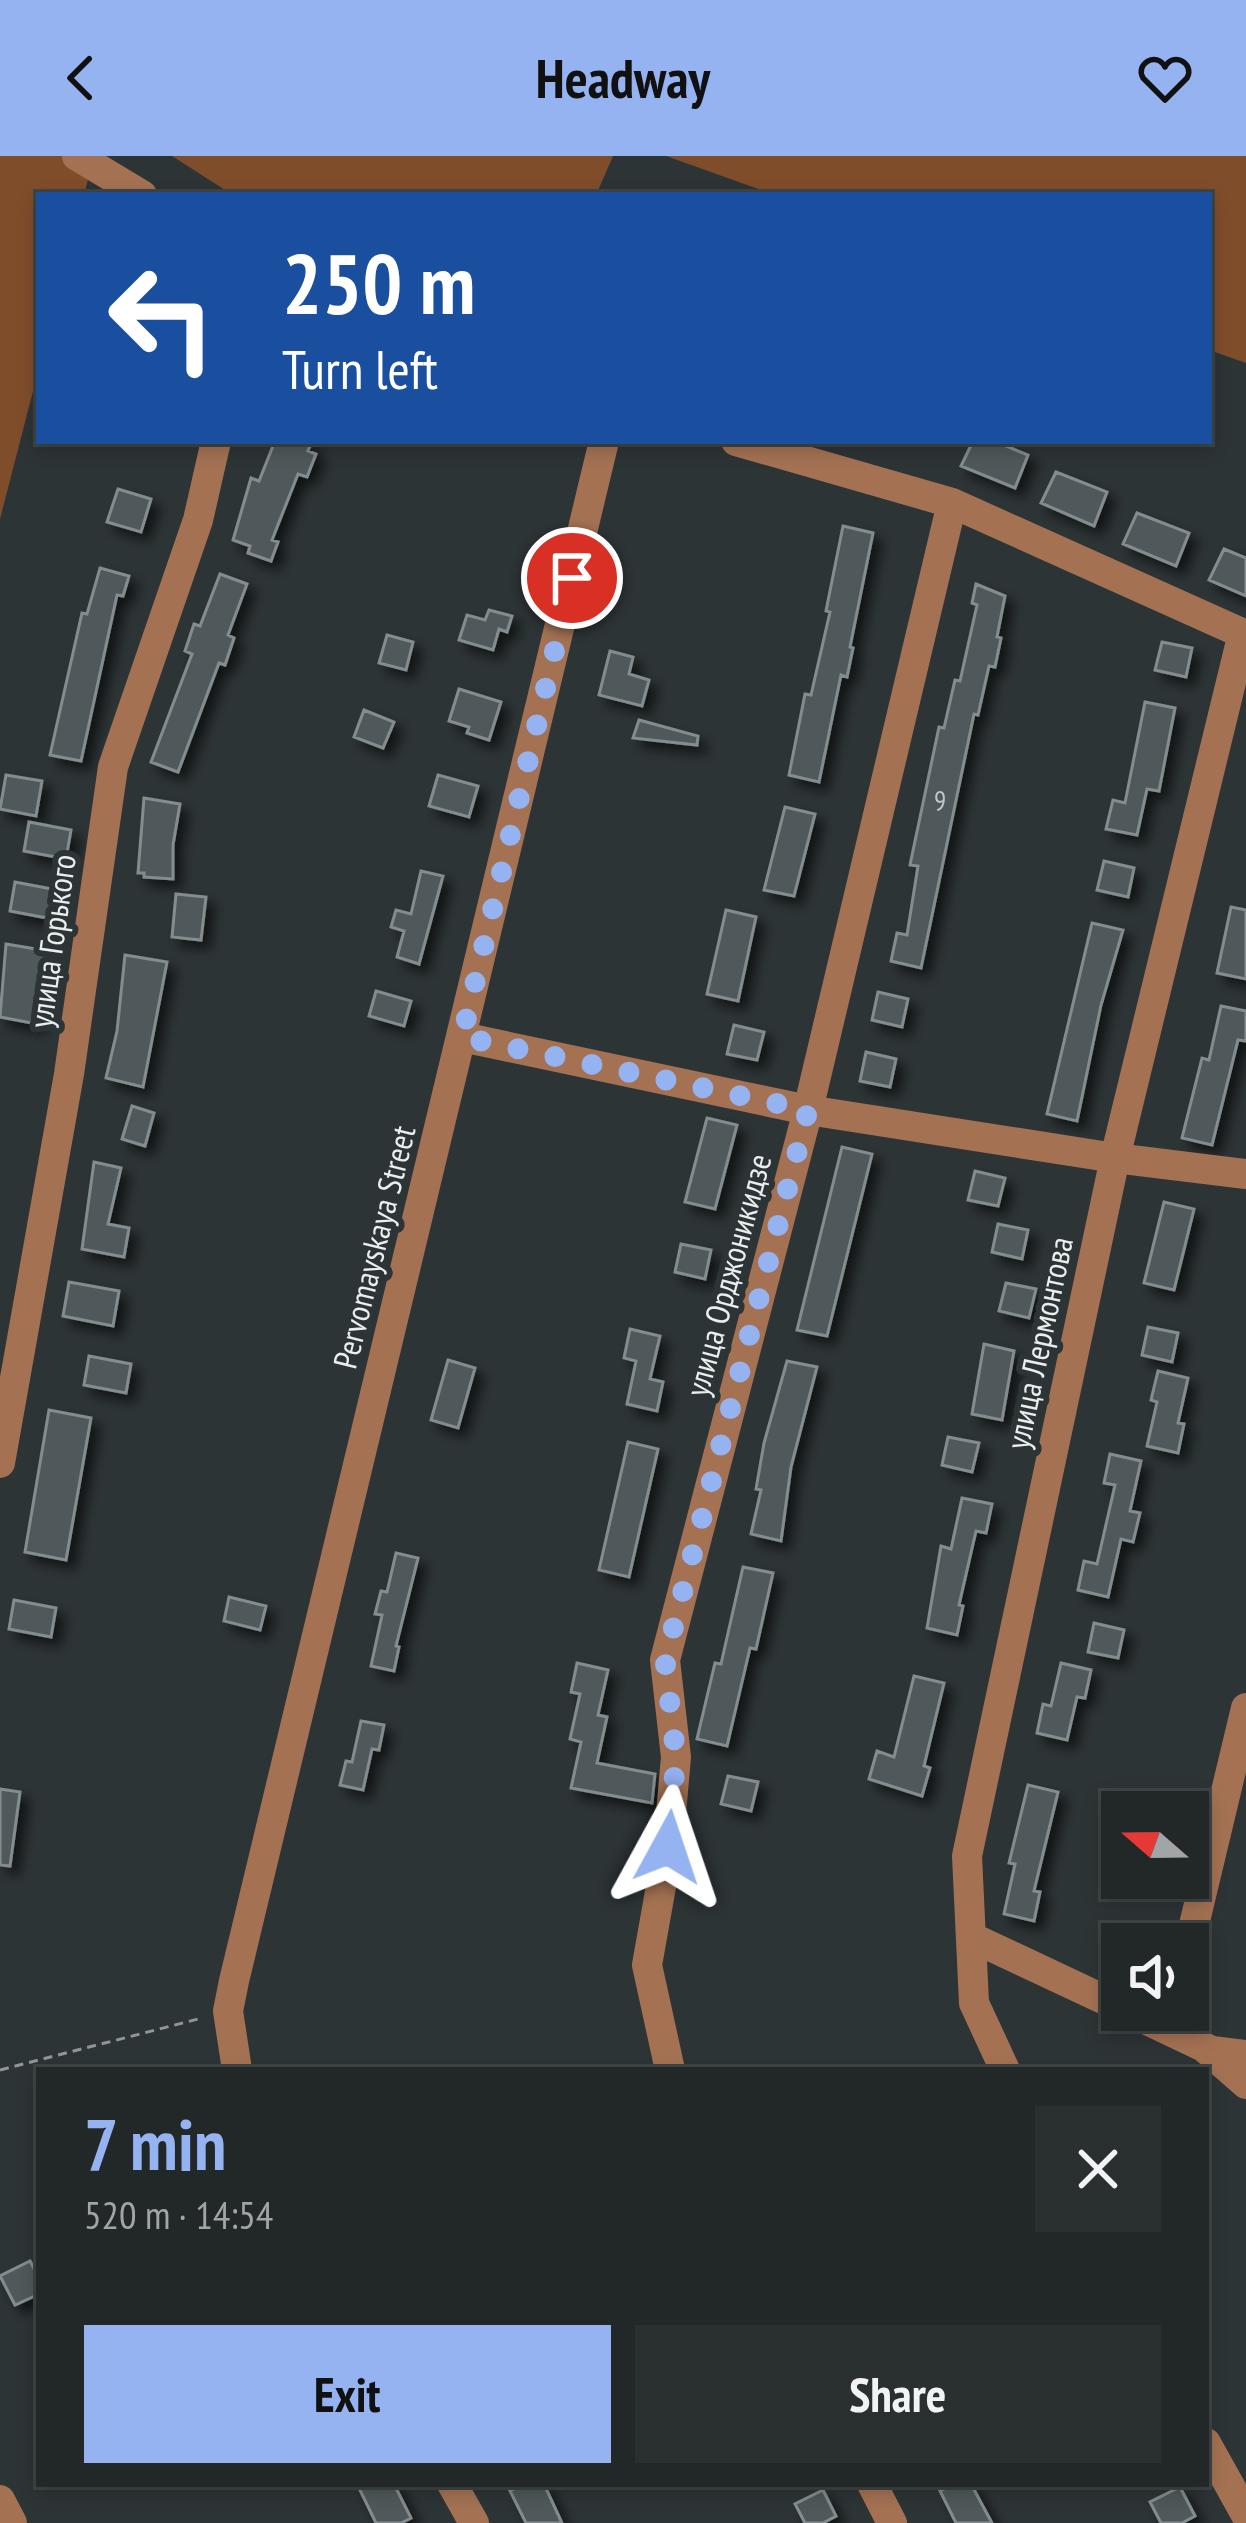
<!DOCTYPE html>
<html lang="en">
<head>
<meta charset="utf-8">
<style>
	:root { --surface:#222728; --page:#2a2f30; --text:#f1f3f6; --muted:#a2a5a8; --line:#3f4445; --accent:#95b2f1 }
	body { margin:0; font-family:"PT Sans Narrow",sans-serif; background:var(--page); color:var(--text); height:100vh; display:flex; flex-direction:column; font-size:45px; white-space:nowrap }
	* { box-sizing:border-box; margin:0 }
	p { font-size:39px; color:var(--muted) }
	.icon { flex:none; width:66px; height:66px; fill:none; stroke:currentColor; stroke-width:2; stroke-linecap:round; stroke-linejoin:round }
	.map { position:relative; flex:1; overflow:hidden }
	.drawer { position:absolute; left:36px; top:1911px; width:1173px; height:420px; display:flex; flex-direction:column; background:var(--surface); border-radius:0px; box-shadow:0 6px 18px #0003,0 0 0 3px var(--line) }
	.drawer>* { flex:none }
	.hud { position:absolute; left:36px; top:36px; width:1176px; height:252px; border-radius:0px; box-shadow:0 6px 18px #0003,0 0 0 3px var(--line); background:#1a4fa0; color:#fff; overflow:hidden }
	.needle { width:78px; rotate:290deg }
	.fabs { position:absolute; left:1101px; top:1635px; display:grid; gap:24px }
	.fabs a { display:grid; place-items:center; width:108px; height:108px; border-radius:0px; background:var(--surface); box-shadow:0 6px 18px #0003,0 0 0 3px var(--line); font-size:60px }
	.pin { position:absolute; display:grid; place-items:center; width:102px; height:102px; color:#fff; margin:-51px; border:6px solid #fff; border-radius:50%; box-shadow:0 3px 12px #0007 }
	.me { position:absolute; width:132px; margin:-66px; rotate:5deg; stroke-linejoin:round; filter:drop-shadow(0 0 9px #0008) }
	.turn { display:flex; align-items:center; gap:42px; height:252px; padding:0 48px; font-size:54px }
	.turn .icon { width:156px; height:156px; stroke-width:2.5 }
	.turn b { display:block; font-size:84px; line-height:102px }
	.round { display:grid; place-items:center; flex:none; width:126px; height:126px; border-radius:0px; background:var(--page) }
	.head { display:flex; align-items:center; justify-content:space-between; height:204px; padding:0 48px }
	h1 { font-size:72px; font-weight:600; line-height:90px; color:var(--accent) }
	.primary-button { display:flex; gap:24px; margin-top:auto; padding:24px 48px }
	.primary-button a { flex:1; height:138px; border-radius:0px; background:var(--accent); color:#111; font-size:48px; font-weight:600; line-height:138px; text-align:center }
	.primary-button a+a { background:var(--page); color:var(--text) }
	header { display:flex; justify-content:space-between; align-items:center; height:156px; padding:0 48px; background:var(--accent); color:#111; font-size:54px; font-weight:600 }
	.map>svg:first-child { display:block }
	.green { fill:#804d2b }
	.building { fill:#50585a; stroke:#838c8e; stroke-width:3; filter:url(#shadow) }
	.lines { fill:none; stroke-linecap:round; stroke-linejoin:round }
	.path { stroke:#909697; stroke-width:3; stroke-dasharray:9 6; stroke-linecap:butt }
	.minor { stroke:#a47253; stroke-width:30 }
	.route { stroke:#95b2f1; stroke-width:21; stroke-dasharray:0 37.8 }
	.labels { text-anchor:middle; stroke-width:12; stroke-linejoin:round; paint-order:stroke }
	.number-label { font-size:27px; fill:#c4c8ca }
	.street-label { font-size:33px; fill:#eaeeef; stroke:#2d3436 }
</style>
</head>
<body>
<header><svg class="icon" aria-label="back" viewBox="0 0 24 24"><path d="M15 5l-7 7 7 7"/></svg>Headway<svg class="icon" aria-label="heart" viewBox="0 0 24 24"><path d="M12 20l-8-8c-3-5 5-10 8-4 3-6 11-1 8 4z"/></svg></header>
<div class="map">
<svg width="1246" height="2367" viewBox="0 0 1246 2367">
	<defs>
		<filter id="shadow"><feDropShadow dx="8" dy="8" stdDeviation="6" flood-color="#0009"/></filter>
	</defs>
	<rect width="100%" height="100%" fill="#2d3436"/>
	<path class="green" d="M0,0H94L84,39H39V212L0,363Z
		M172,0H613L596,39H233Z
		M666,0H1246V207L1209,194V39H775Z"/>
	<path class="building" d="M275,285H312L308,295L316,298L307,321L298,318L272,384L278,386L271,405L248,397L250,390L233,384L251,322L259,325Z
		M973,285H994L1028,299L1015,332L961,310Z
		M1056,316L1107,336L1094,370L1041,347Z
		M118,333L151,343L141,376L107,366Z
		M1137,357L1189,377L1176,410L1123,388Z
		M843,370L873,377L850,491L853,492L847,521L841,519L819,626L789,619L805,538L811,539L830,456L826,455Z
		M1224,393L1246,402V440L1209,424Z
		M100,412L129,420L123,440L117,439L81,605L50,599L82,457L87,458Z
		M220,418L247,428L228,479L234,482L225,509L219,507L178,616L151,606L192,498L185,495L194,468L200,470Z
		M976,428L1005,440L997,481L1001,482L995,511L989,510L978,559L974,558L921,812L891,805L897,777L907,779L918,710L910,709L939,571L944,572L955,524L960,525L977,449L972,447Z
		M489,454L512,460L507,476L499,473L493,494L459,484L467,459L485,464Z
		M387,479L413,486L406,514L379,507Z
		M1162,486L1192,492L1186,521L1155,514Z
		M610,495L633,501L629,518L649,524L642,550L599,539Z
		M459,533L501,546L489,584L467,577L469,571L449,565Z
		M1145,546L1175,552L1159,635L1147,633L1137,679L1106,673L1113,644L1125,647Z
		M364,554L394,566L383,592L354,581Z
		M639,564L698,580L697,589L633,582Z
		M6,619L42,625L36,660L0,653Z
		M438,619L478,630L469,661L429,650Z
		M144,642L180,648L173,689V723L144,721V717H138Z
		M785,651L815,658L794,740L764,734Z
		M29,666L71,674L66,703L24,695Z
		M1104,705L1134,712L1128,741L1097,734Z
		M421,715L443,720L419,808L397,801L404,775L391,771L396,754L411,758Z
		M15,726L57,734L52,763L10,755Z
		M176,738L206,741L201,784L172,781Z
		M1231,751L1246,754V823L1217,817Z
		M726,754L756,761L738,845L707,838Z
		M1092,767L1123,774L1101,849L1077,965L1047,958Z
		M6,788L48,795L37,868L0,861Z
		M125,799L167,806L143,931L106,922L117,875Z
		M376,835L411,845L404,870L369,860Z
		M878,836L908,843L902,871L872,864Z
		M1221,850L1246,855V885L1238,884L1212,989L1182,982L1202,902L1209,904Z
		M734,869L764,876L757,904L727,898Z
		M866,896L896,903L890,931L860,925Z
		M132,950L154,957L145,990L122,983Z
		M707,962L737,969L715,1053L685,1046Z
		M842,991L872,998L827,1180L797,1174Z
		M94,1006L121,1012L108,1068L129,1072L124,1101L82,1093Z
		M975,1015L1005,1022L998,1050L968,1044Z
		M1164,1046L1194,1053L1174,1134L1144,1127Z
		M998,1068L1028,1074L1022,1103L992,1096Z
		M681,1088L711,1094L705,1123L675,1116Z
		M69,1126L119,1135L113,1170L63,1160Z
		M1006,1127L1036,1133L1029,1162L999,1155Z
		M1148,1171L1178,1177L1172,1206L1142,1199Z
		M630,1173L660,1180L650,1223L663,1226L657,1255L627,1248L636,1205L624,1202Z
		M984,1188L1014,1195L1002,1264L972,1258Z
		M89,1200L131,1208L126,1237L84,1229Z
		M448,1204L475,1212L458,1272L431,1264Z
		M787,1205L817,1211L791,1311L781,1385L751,1378L761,1334L756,1333L764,1287Z
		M1158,1215L1188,1222L1178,1267L1184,1268L1178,1297L1147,1290L1157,1246L1151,1244Z
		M49,1254L91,1262L66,1404L25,1396Z
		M948,1281L979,1287L972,1316L942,1309Z
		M628,1286L658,1293L629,1421L599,1414Z
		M1110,1298L1141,1305L1130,1355L1140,1357L1133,1386L1121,1383L1108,1441L1078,1434L1084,1405L1097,1408L1115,1329L1104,1327Z
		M962,1342L992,1348L986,1377L976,1375L959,1449L963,1450L957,1479L927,1472L941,1390L951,1393Z
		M396,1397L418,1402L396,1490L399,1491L394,1515L371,1510L382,1459L375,1458L381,1435L387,1436Z
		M743,1411L773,1417L756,1493L750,1492L727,1590L697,1583L715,1507L721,1508Z
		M229,1441L266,1450L260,1474L224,1465Z
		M14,1444L56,1452L51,1481L9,1473Z
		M1094,1467L1124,1474L1118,1502L1088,1496Z
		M577,1507L608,1514L598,1559L607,1561L597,1607L655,1618L652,1647L571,1632L581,1586L570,1583L580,1538L571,1536Z
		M1061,1507L1091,1514L1085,1542L1077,1541L1067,1584L1037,1577L1043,1548L1051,1550Z
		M914,1520L944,1527L924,1610L930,1612L922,1640L869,1623L877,1595L894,1601Z
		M361,1565L384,1569L379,1594L372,1593L363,1634L340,1629L346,1605L352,1606Z
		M728,1620L758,1626L751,1655L721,1648Z
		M1028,1629L1058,1636L1034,1735L1040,1736L1034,1765L1004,1758L1015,1708L1009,1707Z
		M0,1633L20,1636L10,1710L0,1709Z
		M30,2105L39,2122V2138L15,2149L0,2120Z
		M357,2328H394L411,2362L401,2367H376Z
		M523,2328H544L562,2367H526L510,2335Z
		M954,2328H971L992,2367H956L940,2335Z
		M1180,2331L1195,2360L1182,2367H1161L1150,2346Z
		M823,2334L836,2360L823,2367H805L795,2348Z"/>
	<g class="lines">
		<path class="path" d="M0,1914L202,1862"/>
		<path class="minor" d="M77,0L142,39
			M736,285L952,347L1246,479
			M462,881L808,954L1115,1002L1246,1018
			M0,1307L69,918L113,611L198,364L216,285
			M971,1781L1122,1852
			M1188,1794L1246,1552
			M1126,1854L1212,1895L1246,1899
			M1176,1854L1174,1865L1246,1928
			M237,1914L228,1855L234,1825L604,285
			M670,1914L647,1809L668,1691L676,1601L665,1504L808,954L952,347
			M1005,1914L974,1847L967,1700L1115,1002L1243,477
			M1206,2287L1246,2359
			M452,2328L474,2367
			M872,2328L892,2367
			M0,2344L12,2367"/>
	</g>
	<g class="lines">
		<path class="route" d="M572,422L462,881L808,954L665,1504L676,1601L668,1691"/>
	</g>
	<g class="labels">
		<g class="number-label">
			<text x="940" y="654">9</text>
		</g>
		<g class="street-label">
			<text transform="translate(52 785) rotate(-82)" y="12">улица Горького</text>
			<text transform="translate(374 1091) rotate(-76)" y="12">Pervomayskaya Street</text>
			<text transform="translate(728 1119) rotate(-75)" y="12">улица Орджоникидзе</text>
			<text transform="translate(1039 1187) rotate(-78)" y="12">улица Лермонтова</text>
		</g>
	</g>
</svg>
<div class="fabs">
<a><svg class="needle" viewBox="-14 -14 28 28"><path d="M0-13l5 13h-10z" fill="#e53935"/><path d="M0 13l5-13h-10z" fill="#a2a5a8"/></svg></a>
<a><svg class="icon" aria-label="sound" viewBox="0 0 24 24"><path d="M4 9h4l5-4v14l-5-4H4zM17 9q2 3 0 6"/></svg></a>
</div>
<div class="pin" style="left:572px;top:422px;background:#d93025"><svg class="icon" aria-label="arrive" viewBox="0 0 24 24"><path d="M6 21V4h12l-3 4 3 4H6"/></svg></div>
<svg class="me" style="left:668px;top:1691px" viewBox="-20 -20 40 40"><path d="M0-17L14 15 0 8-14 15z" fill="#95b2f1" stroke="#fff" stroke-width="4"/></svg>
<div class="hud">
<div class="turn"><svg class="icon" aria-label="left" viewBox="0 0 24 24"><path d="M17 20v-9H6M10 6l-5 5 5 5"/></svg><div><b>250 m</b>Turn left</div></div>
</div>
<section class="drawer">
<div class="head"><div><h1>7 min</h1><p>520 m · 14:54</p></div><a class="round"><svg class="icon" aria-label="close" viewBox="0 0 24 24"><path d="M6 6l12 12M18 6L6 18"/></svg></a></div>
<div class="primary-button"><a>Exit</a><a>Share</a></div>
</section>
</div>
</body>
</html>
